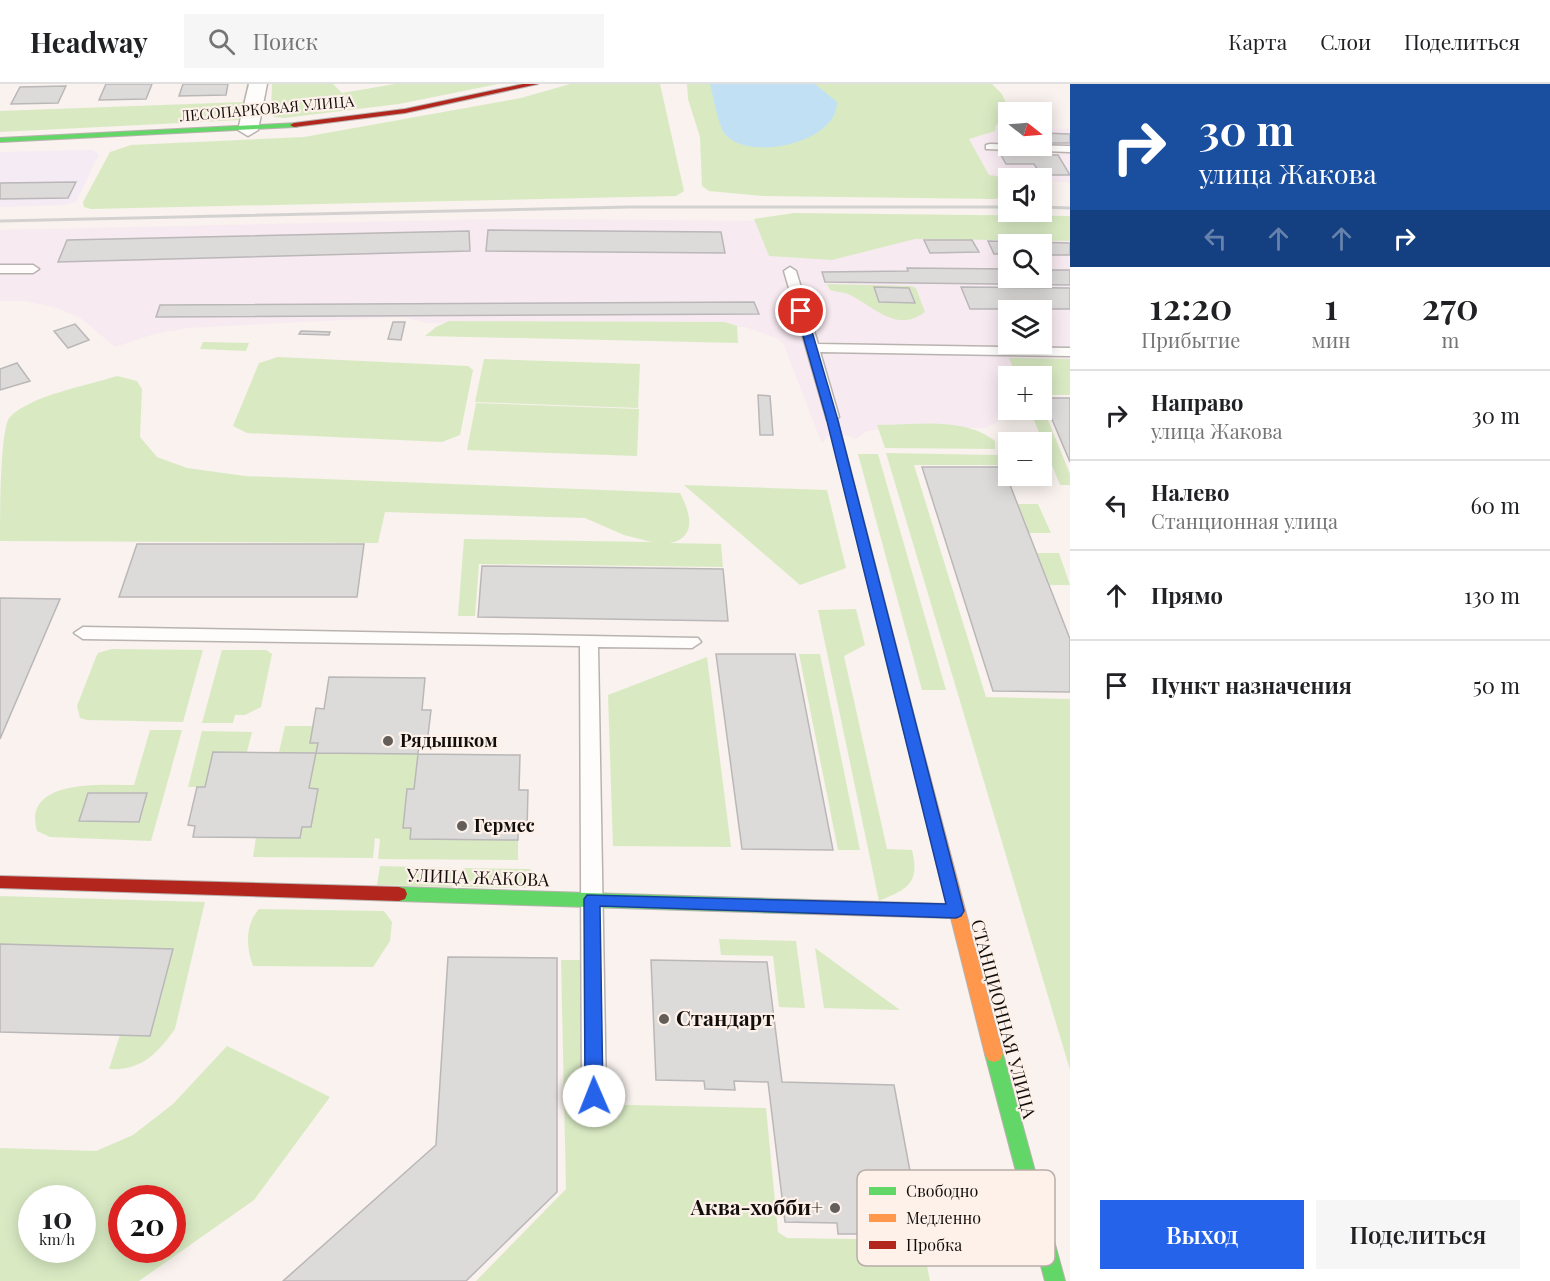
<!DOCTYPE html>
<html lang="ru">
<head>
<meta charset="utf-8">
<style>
	:root { --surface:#fff; --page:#f6f6f6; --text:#202124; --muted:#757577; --line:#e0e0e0; --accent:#2563eb }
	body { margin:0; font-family:"Playfair Display",serif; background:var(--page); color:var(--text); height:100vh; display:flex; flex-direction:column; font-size:22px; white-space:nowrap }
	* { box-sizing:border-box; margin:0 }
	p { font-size:20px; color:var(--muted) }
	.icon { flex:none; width:33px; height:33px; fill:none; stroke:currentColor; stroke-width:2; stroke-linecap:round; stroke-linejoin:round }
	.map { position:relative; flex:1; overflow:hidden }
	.sheet { display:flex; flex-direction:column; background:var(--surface); width:480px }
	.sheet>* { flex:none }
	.banner { background:#1a4fa0; color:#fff; overflow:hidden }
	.needle { width:39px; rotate:107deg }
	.buttons { position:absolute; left:998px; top:18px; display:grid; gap:12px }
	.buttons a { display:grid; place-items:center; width:54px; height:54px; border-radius:0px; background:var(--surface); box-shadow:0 3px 15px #0003; font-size:30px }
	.speed { position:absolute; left:18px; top:1101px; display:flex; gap:12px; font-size:30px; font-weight:700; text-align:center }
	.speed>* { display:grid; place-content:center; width:78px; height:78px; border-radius:50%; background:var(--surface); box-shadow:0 3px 15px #0003; line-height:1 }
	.speed small { font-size:15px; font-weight:400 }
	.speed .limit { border:9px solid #d22; background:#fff; color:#111 }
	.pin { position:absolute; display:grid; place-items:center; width:51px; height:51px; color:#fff; margin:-26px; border:3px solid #fff; border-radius:50%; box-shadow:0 2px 6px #0007 }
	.me { position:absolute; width:66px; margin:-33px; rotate:359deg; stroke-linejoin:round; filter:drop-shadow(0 0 4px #0008) }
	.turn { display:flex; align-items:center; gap:21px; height:126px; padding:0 30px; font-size:27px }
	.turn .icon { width:78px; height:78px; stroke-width:2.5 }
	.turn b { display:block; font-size:42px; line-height:51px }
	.lanes { display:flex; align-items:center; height:57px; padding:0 30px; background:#0003; justify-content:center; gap:30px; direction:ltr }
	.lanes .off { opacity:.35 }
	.eta { display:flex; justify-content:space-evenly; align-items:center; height:102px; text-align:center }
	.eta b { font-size:36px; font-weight:600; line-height:42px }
	.action { display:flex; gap:12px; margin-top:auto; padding:12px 30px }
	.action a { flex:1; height:69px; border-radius:0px; background:var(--accent); color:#fff; font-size:24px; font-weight:600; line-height:69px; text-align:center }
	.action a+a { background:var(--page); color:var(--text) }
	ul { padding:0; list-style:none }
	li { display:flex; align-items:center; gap:18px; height:90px; padding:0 30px; border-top:2px solid var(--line) }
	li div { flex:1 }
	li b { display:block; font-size:22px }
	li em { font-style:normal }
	header { display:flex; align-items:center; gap:36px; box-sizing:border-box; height:84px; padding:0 30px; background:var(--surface); border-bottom:2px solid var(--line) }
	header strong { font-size:28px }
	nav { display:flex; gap:33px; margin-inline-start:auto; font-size:21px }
	.search { width:420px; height:54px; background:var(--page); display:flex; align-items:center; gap:15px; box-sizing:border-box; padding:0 21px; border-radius:0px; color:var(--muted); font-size:22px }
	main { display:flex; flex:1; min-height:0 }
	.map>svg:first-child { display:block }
	.commercial { fill:#f4ebf5 }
	.industrial { fill:#f8eaf1; fill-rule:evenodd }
	.green { fill:#d9eac3; fill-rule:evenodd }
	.water { fill:#c1e0f4 }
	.building { fill:#dddada; stroke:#bab7b8; stroke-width:1.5 }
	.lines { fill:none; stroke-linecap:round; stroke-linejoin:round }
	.lane-casing { stroke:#b8b3af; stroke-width:3 }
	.street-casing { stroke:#b8b3af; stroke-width:3 }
	.fast-casing { stroke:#b8b3af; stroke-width:2 }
	.slow-casing { stroke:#b8b3af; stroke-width:2 }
	.jam-casing { stroke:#b8b3af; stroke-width:2 }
	.lane { fill:#fefdfc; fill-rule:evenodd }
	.street { fill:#fefdfc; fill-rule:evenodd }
	.fast { fill:#63d668; fill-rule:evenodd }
	.slow { fill:#ff974d; fill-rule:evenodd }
	.jam { fill:#b3261e; fill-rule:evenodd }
	.rail { stroke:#d4d2d1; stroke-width:3 }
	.route { fill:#2563eb; stroke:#184099; stroke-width:1.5 }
	.poi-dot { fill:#635e5a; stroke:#fdf1ea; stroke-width:2 }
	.labels { text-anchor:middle; stroke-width:4.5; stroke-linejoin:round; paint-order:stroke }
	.far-street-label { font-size:15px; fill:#120e0b; stroke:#fdf1ea }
	.poi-label { font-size:18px; font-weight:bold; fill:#120e0b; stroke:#fdf1ea; text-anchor:start }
	.street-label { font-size:18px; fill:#120e0b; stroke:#fdf1ea }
	.near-poi-label { font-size:21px; font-weight:bold; fill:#120e0b; stroke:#fdf1ea; text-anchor:start }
	.key { fill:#fdf1ea; stroke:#b6ada7; stroke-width:1.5 }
	.key-label { font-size:16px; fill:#120e0b }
</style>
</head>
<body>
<header>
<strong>Headway</strong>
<div class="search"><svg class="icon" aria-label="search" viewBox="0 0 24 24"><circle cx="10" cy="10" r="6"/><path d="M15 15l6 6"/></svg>Поиск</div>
<nav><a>Карта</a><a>Слои</a><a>Поделиться</a></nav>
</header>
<main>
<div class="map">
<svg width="1070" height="1197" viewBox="0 0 1070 1197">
	<rect width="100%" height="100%" fill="#f9f2ee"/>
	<path class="commercial" d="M92,66L99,70L76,118L63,121L0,123V68Z"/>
	<path class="industrial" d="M954,43L1008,44V62H1041V44L1070,45V98L1041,97V94L980,97Z
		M496,135L1070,139V289L1003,290L997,298L1003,326L1000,337L985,344H893L867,347L856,355L842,350L828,352L822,360L783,259L776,254L745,243L428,239L403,233L188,244L154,250L115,263L82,235L57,224L25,217H0V146ZM1008,160H1041V194H1008ZM1008,226H1041V260H1008Z"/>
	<path class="green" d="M247,0H252L241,36L0,48V27L243,18Z
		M272,0H333L342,9L395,0H498L399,20L284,34L274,33L271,30Z
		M570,0H660L684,107L676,112L91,125L84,123L83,118L110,68L131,61L304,53L521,14Z
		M687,0H992L1002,10L1010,28L996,42L995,47L969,55L989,91L1012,94H1008V112L994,115L762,112L709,107L702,102L700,53L688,15Z
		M794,129L1070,132V157L915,155L832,176L769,172L754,135Z
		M827,200L911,202L916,204L925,228C896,250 874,222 848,210C842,208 836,208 830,206Z
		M449,237L725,238L737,242L738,259L425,252L436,243Z
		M203,258L249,259L246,267L200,265Z
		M278,273L468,282L473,286L460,351L442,358L247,349L233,342L259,279Z
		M1009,274L1070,275V311H1041V292H1017Z
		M484,275L640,280L638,324L475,318Z
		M117,292L137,297L142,305L140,353L157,373L187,384L245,392L680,409C691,430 697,453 670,459L721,460L723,483L479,480L475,532H458L464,455L652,458L624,451L585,434L385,428L378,459L0,457C0,433 0,349 9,334C30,311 87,302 117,292Z
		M476,319L639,325L637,372L467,366Z
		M1041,319L1070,390V401H1060L1030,326H1041Z
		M877,341C915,341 964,332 995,357V365L885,364Z
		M886,369L998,371L999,374H1008V392H1027L1031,401H1011L1001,378L1002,381H914L986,613L1070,615V986Z
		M858,370H878L946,606H922Z
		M684,401L827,406L846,484L800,501Z
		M1018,420H1038L1051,449H1029Z
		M1037,469H1059L1070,501H1050Z
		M856,525L865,561L844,572L887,765L912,766C920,799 908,805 879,817L818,526Z
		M112,565L203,566L183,638L87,636L80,634L77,622L96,573L98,569Z
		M222,566H266L272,570L261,623L245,631H235L233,639H202Z
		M799,570H820L860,766H838Z
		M707,573L731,763L613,762L608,611Z
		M285,642H313L318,659L316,668L418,670L410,755L518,756V776L378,775L380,755L375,754L373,774L253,773L256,753L300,754L302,743L311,742L318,705L309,704L316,669L279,668Z
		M150,646H182L151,757L50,753L37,747C22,694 103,701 134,701Z
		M202,647L252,648L247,668H213L205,703H188Z
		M380,782L454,784L452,803L377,801Z
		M463,784L530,785L537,794L538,804L462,803Z
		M0,812L205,818L175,945C157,970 141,987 109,985L120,951L150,952L173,865L0,860Z
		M259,825L384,827L392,838L390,857L373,883L253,882C246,863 245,841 259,825Z
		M719,855L796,857L805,924L779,923L773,872L721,871Z
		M815,864L900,926L824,924Z
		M561,876H587L588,1020L766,1024L778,1148L787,1154L922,1156L930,1197H476L566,1105Z
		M227,962L330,1013L254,1116L139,1197H0V1064L96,1067L133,1051L173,1020ZM32,1114H82V1166H32ZM122,1114H172V1166H122Z"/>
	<path class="water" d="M710,0H815L837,18C838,59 747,79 724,49C718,40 713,11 710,0Z"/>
	<path class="building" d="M106,0H152L146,15L99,16Z
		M183,0H228L226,11L179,12Z
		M66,2L58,19L11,20L20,3Z
		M1043,49L1070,50V59H1049Z
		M1001,71H1058L1070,91H1041L1034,80H1006Z
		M76,98L68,114L0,115V99Z
		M488,146L721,148L725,169L486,167Z
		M469,147L470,167L58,178L67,156Z
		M924,156H972L979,168L930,169Z
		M988,157L1070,159V171H1041V160H1008V170H994Z
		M907,184L1008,185V194H1041V186H1070V201L825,198L822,188L908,187Z
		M874,203L909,204L915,219L879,218Z
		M961,203L1070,204V225H970Z
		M754,218L759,230L156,233L160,221Z
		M393,238H405L401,256L388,255Z
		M75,240L89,256L68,264L54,247Z
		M301,247L330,248L329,251L299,250Z
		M17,279L30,297L0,306V285Z
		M758,311L770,312L773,351H760Z
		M1043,314H1070V378Z
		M922,383H1003L1070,555V608L993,607Z
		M137,460H364L357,513H119Z
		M482,482L723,485L728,537L478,533Z
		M0,514L60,515L0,655Z
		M716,570H795L833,766L742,765Z
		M329,593L425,594L422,626H431L427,660H419L418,670L316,669L318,659H310L316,624L324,625Z
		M213,668L316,669L309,704L318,705L311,743H302L300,754L193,753L195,742L188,741L197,703H205Z
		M418,670L520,671L519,706H528L527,745H518V756L410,755L411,744H403L407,705H414Z
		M88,709H147L139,738L79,737Z
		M0,860L173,865L150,952L0,948Z
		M448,873L557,874V1108L466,1197H283L436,1061Z
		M651,876L767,878L782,998L894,1001L920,1141L868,1140L870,1150H838L837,1139L785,1138L768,998L734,997L735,1006L705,1005L704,997L656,996Z"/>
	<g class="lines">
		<defs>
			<path id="lane" d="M990,60L1070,62V68L986,65V61Z
				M0,181H33L39,185L33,189H0Z
				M790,183L796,187L818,260L1070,264V272L820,268L839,333L832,337L827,336L784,187Z
				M83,543L698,554L701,558L692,564L598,563L606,1012L602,1020L594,1023L586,1020L582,1012L580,562L83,555L74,549Z"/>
			<path id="street" d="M249,0H267L258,46L248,52L238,46Z"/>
			<path id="fast" d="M297,39V43H294L0,58V54Z
				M832,330L837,333L919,651L917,655H907L905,651L827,333Z
				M399,803L813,816L819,818L821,823L819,828L813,830L399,817L393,815L391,810L393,805Z
				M994,962L1000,964L1003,970L1065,1197H1045L985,970L988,964Z"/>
			<path id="slow" d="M912,646L917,647L919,651L1003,970L1000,976L994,978L988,976L985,970L951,834L813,830L807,828L805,823L807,818L813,816L948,820L905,651L907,647Z"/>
			<path id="jam" d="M523,0H538L405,29L294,43L290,41L294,39L405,25Z
				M0,792L399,803L405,805L407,810L405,815L399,817L0,804Z"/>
		</defs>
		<use href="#lane" class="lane-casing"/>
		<use href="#street" class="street-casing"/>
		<use href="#fast" class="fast-casing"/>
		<use href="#slow" class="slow-casing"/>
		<use href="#jam" class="jam-casing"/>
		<use href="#lane" class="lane"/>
		<use href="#street" class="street"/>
		<use href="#fast" class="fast"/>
		<use href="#slow" class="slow"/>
		<use href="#jam" class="jam"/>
		<path class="rail" d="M1041,123L1070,124
			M0,137L630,123H1008"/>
	</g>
	<path class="route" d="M801,224L806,227L837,333L964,827L961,832L956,834L600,822L603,1012L601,1018L594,1020L588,1018L585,1012L584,815L587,811L946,820L826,333L796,227Z"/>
	<g class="poi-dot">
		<circle cx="388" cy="657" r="6"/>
		<circle cx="462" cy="742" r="6"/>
		<circle cx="664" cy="935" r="6"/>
		<circle cx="835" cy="1124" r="6"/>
	</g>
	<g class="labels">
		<g class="far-street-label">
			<text transform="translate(267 25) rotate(-5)" y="5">ЛЕСОПАРКОВАЯ УЛИЦА</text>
		</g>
		<g class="poi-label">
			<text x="400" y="663">Рядышком</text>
			<text x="474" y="748">Гермес</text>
		</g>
		<g class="street-label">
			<text transform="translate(478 794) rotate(2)" y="6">УЛИЦА ЖАКОВА</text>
			<text transform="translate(1003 935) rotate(75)" y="6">СТАНЦИОННАЯ УЛИЦА</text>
		</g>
		<g class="near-poi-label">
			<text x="676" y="942">Стандарт</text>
			<text x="823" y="1131" text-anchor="end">Аква-хобби+</text>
		</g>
	</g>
	<rect x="857" y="1086" width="198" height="96" rx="9" class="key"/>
	<rect x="869" y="1103" width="27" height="8" fill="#63d668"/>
	<rect x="869" y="1130" width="27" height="8" fill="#ff974d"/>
	<rect x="869" y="1157" width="27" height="8" fill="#b3261e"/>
	<g class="key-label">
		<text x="906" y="1113">Свободно</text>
		<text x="906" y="1140">Медленно</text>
		<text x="906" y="1167">Пробка</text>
	</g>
</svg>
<div class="buttons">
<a><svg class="needle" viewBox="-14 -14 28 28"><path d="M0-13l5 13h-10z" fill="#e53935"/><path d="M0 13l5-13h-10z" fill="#757577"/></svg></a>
<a><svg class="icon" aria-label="sound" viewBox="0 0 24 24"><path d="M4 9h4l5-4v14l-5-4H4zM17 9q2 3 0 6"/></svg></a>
<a><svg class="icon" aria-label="search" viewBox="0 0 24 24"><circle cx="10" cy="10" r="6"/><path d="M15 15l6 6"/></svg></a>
<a><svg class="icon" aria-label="layers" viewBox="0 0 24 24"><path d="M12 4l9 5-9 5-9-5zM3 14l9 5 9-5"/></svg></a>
<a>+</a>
<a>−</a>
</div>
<div class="speed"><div>10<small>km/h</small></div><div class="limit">20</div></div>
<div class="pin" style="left:801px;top:227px;background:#d93025"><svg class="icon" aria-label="arrive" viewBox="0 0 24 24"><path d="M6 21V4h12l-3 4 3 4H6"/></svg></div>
<svg class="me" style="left:594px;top:1012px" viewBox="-20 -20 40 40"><circle r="19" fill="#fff"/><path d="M0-13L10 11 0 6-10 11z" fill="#2563eb"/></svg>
</div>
<section class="sheet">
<div class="banner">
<div class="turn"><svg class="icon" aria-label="right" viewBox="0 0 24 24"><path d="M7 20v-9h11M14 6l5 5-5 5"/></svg><div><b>30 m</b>улица Жакова</div></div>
<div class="lanes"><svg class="icon off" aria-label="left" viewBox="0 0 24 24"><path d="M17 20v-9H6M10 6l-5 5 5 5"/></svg><svg class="icon off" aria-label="ahead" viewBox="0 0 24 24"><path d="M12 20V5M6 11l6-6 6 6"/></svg><svg class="icon off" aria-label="ahead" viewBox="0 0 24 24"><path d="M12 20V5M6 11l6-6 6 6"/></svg><svg class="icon" aria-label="right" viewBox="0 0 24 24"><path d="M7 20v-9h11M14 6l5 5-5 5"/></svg></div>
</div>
<div class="eta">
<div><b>12:20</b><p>Прибытие</p></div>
<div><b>1</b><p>мин</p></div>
<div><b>270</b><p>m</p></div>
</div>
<ul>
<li><svg class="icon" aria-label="right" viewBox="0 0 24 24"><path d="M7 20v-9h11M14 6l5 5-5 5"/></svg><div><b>Направо</b><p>улица Жакова</p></div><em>30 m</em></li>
<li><svg class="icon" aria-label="left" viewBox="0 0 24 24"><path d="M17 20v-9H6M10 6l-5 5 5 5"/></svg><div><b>Налево</b><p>Станционная улица</p></div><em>60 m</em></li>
<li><svg class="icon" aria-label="ahead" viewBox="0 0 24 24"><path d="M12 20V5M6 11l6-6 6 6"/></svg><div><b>Прямо</b></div><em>130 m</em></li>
<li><svg class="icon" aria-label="arrive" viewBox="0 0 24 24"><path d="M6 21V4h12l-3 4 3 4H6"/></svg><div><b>Пункт назначения</b></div><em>50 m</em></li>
</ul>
<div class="action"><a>Выход</a><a>Поделиться</a></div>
</section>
</main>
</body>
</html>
